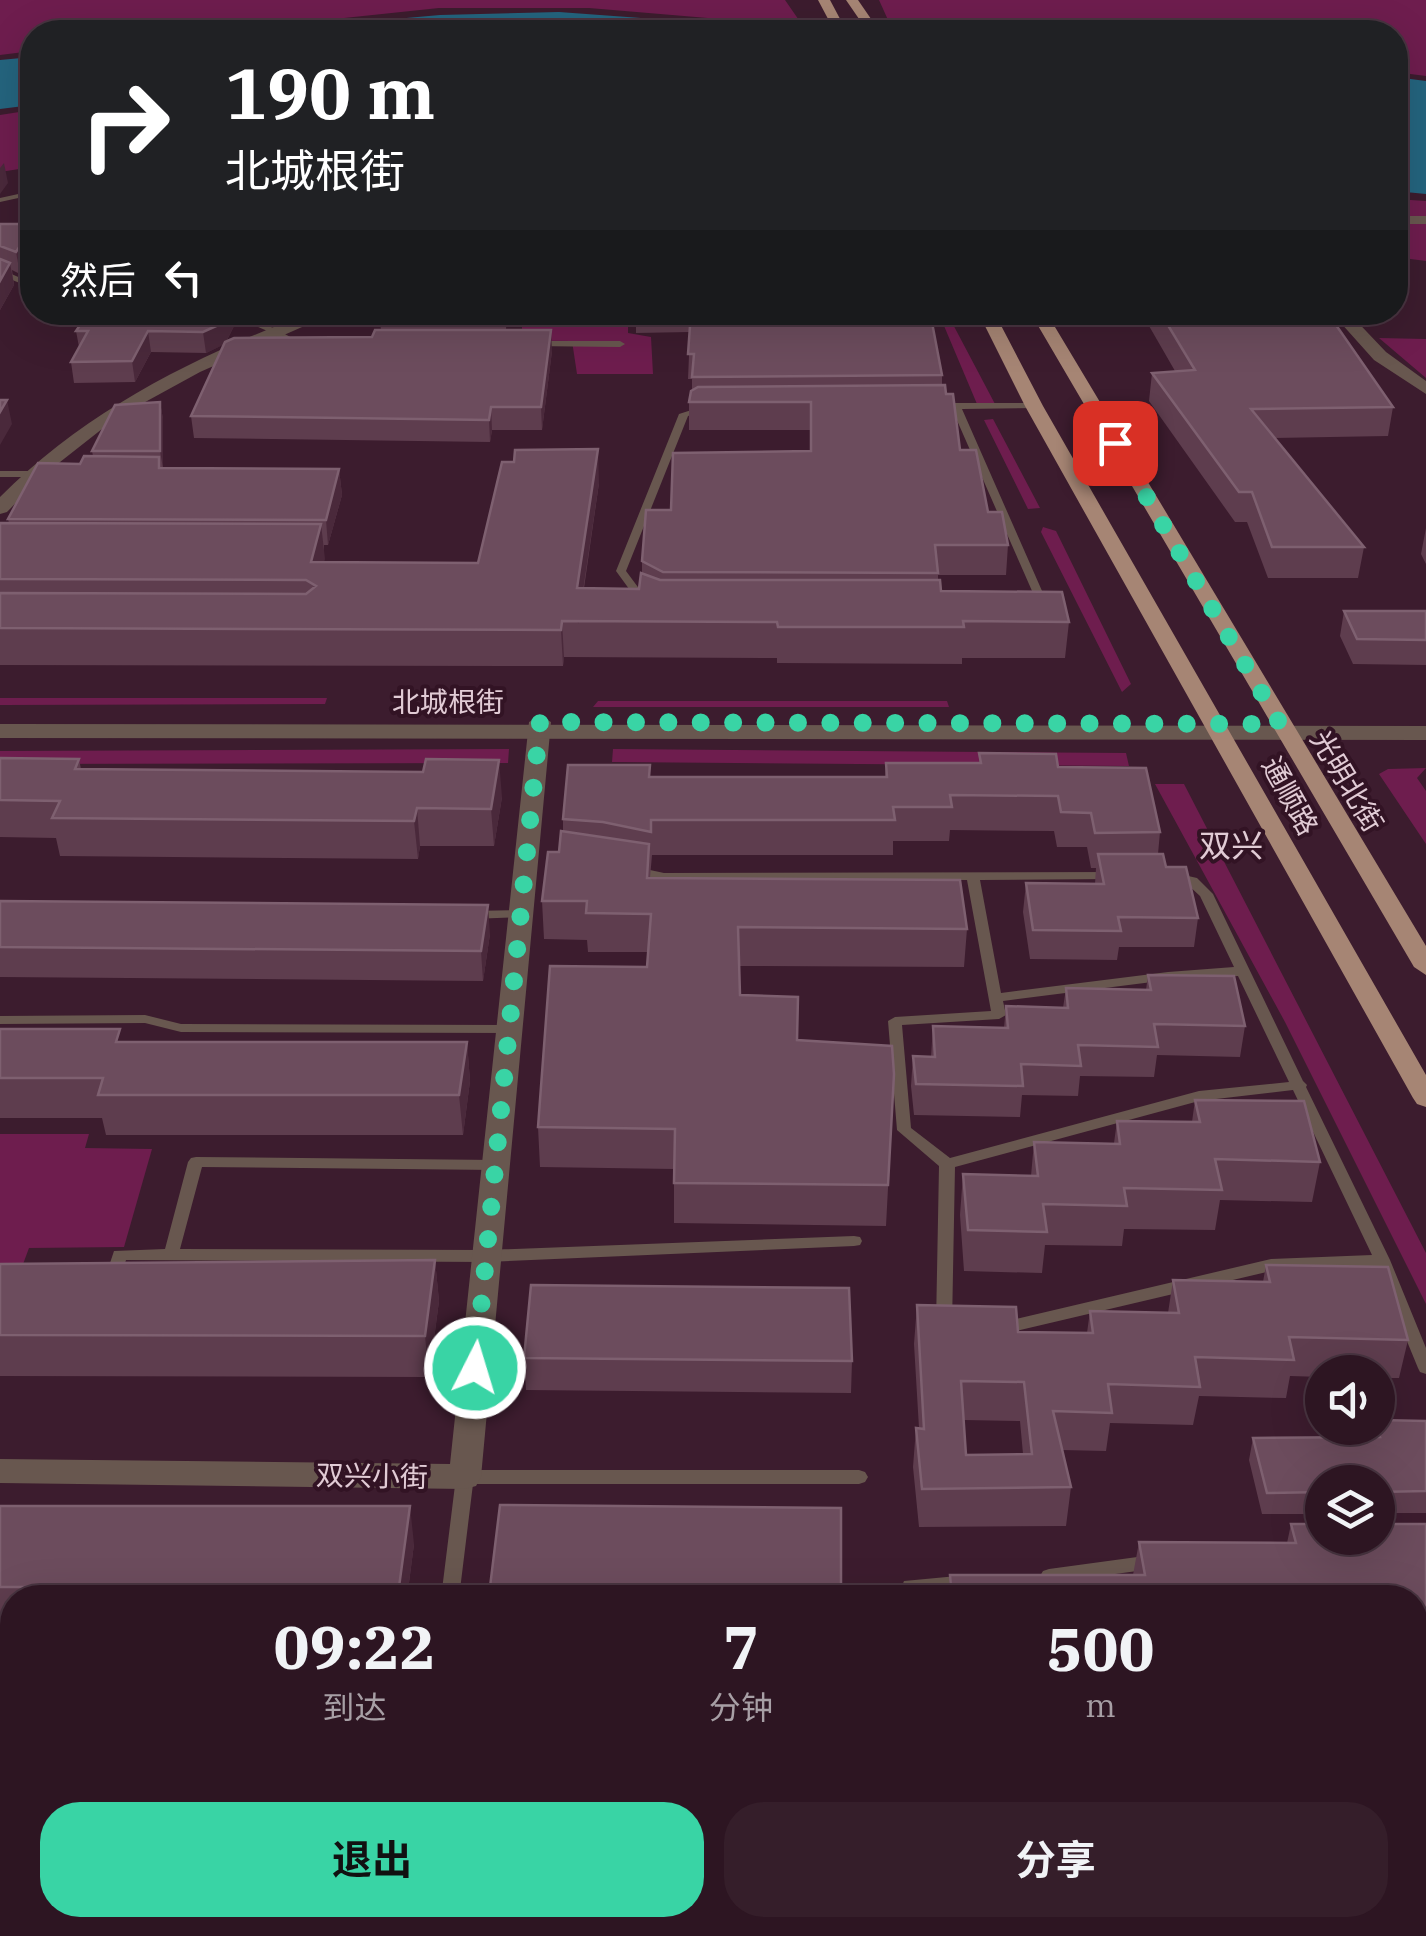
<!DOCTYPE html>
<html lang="zh">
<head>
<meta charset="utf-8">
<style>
	:root { --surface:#2d1522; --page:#351e2a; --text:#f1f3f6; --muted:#a79fa5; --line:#483440; --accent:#39d4a5 }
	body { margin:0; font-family:"IBM Plex Serif","Noto Sans SC",serif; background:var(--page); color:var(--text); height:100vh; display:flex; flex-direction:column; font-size:38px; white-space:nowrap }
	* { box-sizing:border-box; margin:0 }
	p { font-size:32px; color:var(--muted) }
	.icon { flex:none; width:55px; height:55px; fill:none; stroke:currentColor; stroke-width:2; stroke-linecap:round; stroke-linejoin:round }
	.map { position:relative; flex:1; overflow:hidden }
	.side { position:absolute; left:0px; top:1585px; width:1428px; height:352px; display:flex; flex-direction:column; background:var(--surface); border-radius:40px 40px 0 0; box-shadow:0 10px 40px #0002,0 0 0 2px var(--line) }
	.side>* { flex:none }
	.banner { position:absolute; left:20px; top:20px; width:1388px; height:305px; border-radius:40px; box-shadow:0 10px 40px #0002,0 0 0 2px var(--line); background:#202124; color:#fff; overflow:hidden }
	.buttons { position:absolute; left:1305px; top:1355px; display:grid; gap:20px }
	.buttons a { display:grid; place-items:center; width:90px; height:90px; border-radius:50%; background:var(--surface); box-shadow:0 10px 40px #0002,0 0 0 2px var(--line); font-size:50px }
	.pin { position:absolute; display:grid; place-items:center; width:85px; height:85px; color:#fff; margin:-42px; border-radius:20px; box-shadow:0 5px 15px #0006 }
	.me { position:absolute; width:110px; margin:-55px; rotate:5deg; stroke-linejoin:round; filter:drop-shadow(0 0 8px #0008) }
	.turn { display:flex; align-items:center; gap:35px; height:210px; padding:0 40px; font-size:45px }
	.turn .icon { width:130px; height:130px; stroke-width:2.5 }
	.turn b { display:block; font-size:70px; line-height:85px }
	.then { display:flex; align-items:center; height:95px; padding:0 40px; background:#0003; gap:20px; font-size:38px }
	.eta { display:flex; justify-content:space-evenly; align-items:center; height:170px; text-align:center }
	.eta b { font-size:60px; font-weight:700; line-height:70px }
	.primary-button { display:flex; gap:20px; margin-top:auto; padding:20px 40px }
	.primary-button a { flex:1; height:115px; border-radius:40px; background:var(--accent); color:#111; font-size:40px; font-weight:700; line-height:115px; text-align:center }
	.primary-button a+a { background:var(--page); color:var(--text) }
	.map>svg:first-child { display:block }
	.green { fill:#6e1d4e }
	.water { fill:#24647e }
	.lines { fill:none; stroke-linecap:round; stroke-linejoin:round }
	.service { fill:#68574f; fill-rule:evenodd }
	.minor { fill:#68574f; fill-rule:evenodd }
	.tertiary { fill:#68574f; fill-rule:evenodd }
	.primary { fill:#a68574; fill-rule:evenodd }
	.wall { fill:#5e3d4e; fill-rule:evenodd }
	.shaded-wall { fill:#4a293b }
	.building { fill:#6c4c5d; stroke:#7e6070; stroke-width:2.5; fill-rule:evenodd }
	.route { stroke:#39d4a5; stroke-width:18; stroke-dasharray:0 32.4 }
	.labels { text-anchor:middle; stroke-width:8; stroke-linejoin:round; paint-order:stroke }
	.street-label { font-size:28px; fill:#e1cbd5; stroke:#321324 }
	.quarter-label { font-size:32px; fill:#e1cbd5; stroke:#321324 }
</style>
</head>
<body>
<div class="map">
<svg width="1426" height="1936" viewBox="0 0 1426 1936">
	<rect width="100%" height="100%" fill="#3c1c2e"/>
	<path class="green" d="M0,0H785L803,26L589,8H439L211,32H32V51L0,55Z
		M879,0H1426V76L1395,72V32L893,31Z
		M32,110V167L0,172V115Z
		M1395,199L1426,201V261L1395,257Z
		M522,313H635L628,314V333L651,337L653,374H577L572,341L409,340L414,328L522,330Z
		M947,313L995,404H977L939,314Z
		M1379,338L1426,339V378Z
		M993,419L1040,508L1028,509L984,420Z
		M1043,527L1056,531L1131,684L1122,692L1041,532Z
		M0,698H327L325,704L0,705Z
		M598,701H947L949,707H593Z
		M509,749L508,763L0,764V751Z
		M613,749L1126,753L1129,766L612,762Z
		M1426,768L1417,778L1426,791V844L1379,774L1388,769Z
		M1155,784H1184L1426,1253V1304L1285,1022Z
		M0,1134H89L85,1148L152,1149L124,1247L29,1248L13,1291H0Z"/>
	<path class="water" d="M559,12L831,32H249L440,15Z
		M32,57V105L0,109V60Z
		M1395,77L1426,81V194L1395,191Z"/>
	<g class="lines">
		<path class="service" d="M32,191V195L0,202V198Z
			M0,269L32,283V288L0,275Z
			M218,312L244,313L306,345L298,347C269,332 250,320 218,316Z
			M533,341H620L625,344L620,347L530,346L528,344Z
			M1034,403L1037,404V408L962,409L1046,600L1042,609L1038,610L1032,607L1036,600L952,409H938L933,406L938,403Z
			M704,406L712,408L688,416L626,571L649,602L644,605L640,604L616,571L679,414Z
			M0,471H39L44,474L39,477H0Z
			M636,867L664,873L1118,872L1120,875L1118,878L1113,879L980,880L1001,993L1168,972L1234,967L1200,896L1187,884L1170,880L1168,877L1175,873L1197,878L1213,894L1303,1081L1307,1085L1306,1087L1390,1260L1426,1348V1374L1420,1372L1418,1368L1376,1266L1271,1271L1003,1334L997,1332L995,1328L997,1324L1003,1322L1271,1259L1372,1255L1293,1090L1199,1101L955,1167L952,1325L950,1329L944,1331L938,1329L936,1325L939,1166L897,1130L888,1021L895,1017L991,1011L967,880L664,881L631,874L629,871L631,868ZM1238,976L1289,1082L1199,1091L950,1158L911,1128L902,1025L999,1019L1006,1015L1003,1001L1168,980Z
			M520,910L525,911L527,914L525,917L471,919L464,915L471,911Z
			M145,1015L181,1024L509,1025L516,1029L509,1033L181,1032L145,1023L0,1024V1016Z
			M196,1157L496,1160L501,1161L504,1165L501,1169L496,1170L202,1167L180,1249L487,1250L854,1236L860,1237L862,1241L860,1245L854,1246L487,1262L126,1260L119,1282H107L105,1278L114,1251L165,1249L188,1162L191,1158Z
			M465,1470H859L865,1472L868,1477L865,1482L859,1484H473L459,1598H441L456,1477L459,1472Z
			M1152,1555L1158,1557L1161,1562L1158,1567L1152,1569L1049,1583L1043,1581L1040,1576L1043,1571L1049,1569Z
			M968,1575L975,1577L977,1582L975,1587L921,1593V1598H903L902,1586L904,1581Z
			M0,1718H12V1734H0Z
			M1426,1758V1776L1415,1778V1760Z
			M142,1925H164L162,1936H140Z
			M948,1925H970L971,1936H949Z"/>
		<path class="minor" d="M312,312H336L200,372L116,418L41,477L7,512L0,514V497C88,409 196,356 312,312Z
			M1331,312H1348L1386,352L1426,381V394L1374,360Z
			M540,716L551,722L481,1477L476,1486L465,1489L0,1483V1459L450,1464L529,722Z"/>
		<path class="tertiary" d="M1395,216H1426V224H1395Z
			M0,724L1426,726V740L0,738Z"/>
		<path class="primary" d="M818,0H830L847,32H835Z
			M846,0H858L880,32H868Z
			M978,312H994L1043,406L1426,1075V1107L1417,1104L1413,1098L1025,406Z
			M1030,312H1046L1426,946V975L1414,967Z"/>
	</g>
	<path class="wall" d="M0,224H32V259H28L20,274L12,270L14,285L0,310Z
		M507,312L506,330L552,351L542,430H492L490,442L194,438L191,416L224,344L206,353L151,352L135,382L74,383L71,362L79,347L76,331L236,322L226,342L372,337L381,330L380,322Z
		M636,312H930L942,375V385L960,450L988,512L1008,545L1006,575H938V580L941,591L1069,622L1065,658H962V664L777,663V658L564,657L563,666L0,665V523H9L8,519L80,464L93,456L92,451L160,402L163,419V468L339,469L342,495L328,545H324V562L478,563L599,483L584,588L639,589L642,573V561L671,510L810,451V430H689V402L692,391V379H688L690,332L636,333Z
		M1141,312H1327L1393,407L1388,436L1274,438L1364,547L1358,578H1268L1247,522H1235L1149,401L1152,373L1175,371Z
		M1426,528V564L1421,554Z
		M1344,611H1426V665L1353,664L1340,636Z
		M979,753L1058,767L1160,832L1158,854L1198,918L1194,947H1119L1117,960L1030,959L1023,912L1026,883L1095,884L1096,868H1091L1087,847H1057L1054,831L950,830L949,841H893V855H652L650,878L967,929L964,967L739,966L740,995L797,1040L894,1074L886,1226L674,1223V1169L540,1167L538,1127L647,967L648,952H588L587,940L544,939L542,901L559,852L563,832V819L650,777H885L886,763H979Z
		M0,758L79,759L81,769L502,797L494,846H420L418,859L60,856L56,838L0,837Z
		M0,901L490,934L483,981L0,977Z
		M1148,975L1245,1026L1240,1057L1157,1055L1154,1077L1080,1076L1078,1096L1022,1095L1020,1117L914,1115L911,1086L913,1056L931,1057L933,1026L1004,1028L1006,1006L1063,1008L1066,988L1146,990Z
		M0,1029L123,1042H467L470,1081L463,1135H106L102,1118H0Z
		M1195,1100L1320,1162L1312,1202L1220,1200L1215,1230L1124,1229L1122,1246L1045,1245L1042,1273L964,1271L960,1215L963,1174L1031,1176L1034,1142L1114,1143L1117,1121L1192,1122Z
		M435,1260L439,1301L429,1377L0,1376V1264Z
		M1266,1265L1408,1340L1399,1378H1378V1372H1322V1377L1290,1376L1286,1398L1199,1396L1193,1425L1110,1423L1106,1451L1062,1450L1071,1487L1066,1526L919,1527L913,1467L916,1428H919L914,1344L917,1305L1018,1332L1087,1333L1090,1311L1168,1313L1173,1280L1263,1282ZM964,1420L1020,1421L1023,1454L966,1455Z
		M524,1358L852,1361L851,1393L526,1390Z
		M1426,1421V1513H1378V1482H1322V1514H1262L1249,1460L1253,1438L1371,1437L1373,1428Z
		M0,1506L414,1544L407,1598H12V1625L0,1626Z
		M841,1508L840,1598H491L490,1587Z
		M1291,1524H1426V1668H1415V1598H948L950,1575H1133L1139,1542L1287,1543Z
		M1415,1774H1426V1936H976L975,1925H1415Z
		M0,1797L12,1798V1925H79L75,1936H0Z
		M162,1925H856V1936H165Z"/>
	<path class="shaded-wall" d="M4,163L8,183L0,194V168Z
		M25,238L28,259L20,274L16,252Z
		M10,263L14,285L0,310V281Z
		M228,312H235L236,322L225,344L206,353L203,332Z
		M551,330L552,351L542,430L541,407Z
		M148,331L151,352L135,382L132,361Z
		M7,400L12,424L0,445V412Z
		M160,402L163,419V468L160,451Z
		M491,407L492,430L490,442L489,420Z
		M598,449L599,483L578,624L577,588Z
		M339,469L342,495L328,545L326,520Z
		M321,524L325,559L316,592L311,562Z
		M562,621L564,657L563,666L561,630Z
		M499,760L502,797L494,846L491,809Z
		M417,808L420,846L418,859L414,821Z
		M488,905L490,934L483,981L481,951Z
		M467,1042L470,1081L463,1135L459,1095Z
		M435,1260L439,1301L429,1377L425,1336Z
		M410,1506L414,1544L407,1598H400L399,1587Z
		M68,1925H79L75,1936H72Z"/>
	<path class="building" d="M0,224H32L26,236L32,225V238H25L16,252L0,246Z
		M0,259L10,263L0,281Z
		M89,312H228L223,323L203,332L148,331L132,361L71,362L88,331H76Z
		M384,312H506L505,322H380Z
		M691,312H930L942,375L692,377L694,354H688Z
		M1160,312H1327L1393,407L1251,409L1364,547H1272L1252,492H1239L1152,373L1195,370Z
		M375,330H551L541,407H491L489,420L191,416L225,342L234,338L372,337Z
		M945,385L946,394H953L960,450H976L988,512H1002L1008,545H935L938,573L663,572L642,561L646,510H671L673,453L811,451V402H689L691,391L698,387Z
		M0,400H7L0,412Z
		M160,402V451H92L115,405Z
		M598,449L577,588L639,589L641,573L660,580H940L941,591L1062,592L1069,622L963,621L964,627H778L777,622L562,621L561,630L0,628V593L306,594L316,586L306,580L0,579V523L321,524L311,562L478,563L502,462H514L515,450Z
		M84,456L159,457V468L339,469L326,520L8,519L38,463L80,464Z
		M1344,611H1426V640L1357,639Z
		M979,753L1056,754L1058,767L1146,768L1160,832L1095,833L1091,813L1061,812L1058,796L950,795L952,807H893L895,820H651V832L603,822L563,819L568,765H650L649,777H887L886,763H981Z
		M0,758L79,759L75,769L423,772L426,759L499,760L491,809L417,808L414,821L52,818L60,801L0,800Z
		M561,831L649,844L647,878L960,880L967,929L738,927L740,995L798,997L797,1040L892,1046L894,1074L888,1185L674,1183L675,1129L538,1127L550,966L647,967L651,914L586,913L587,901H542L548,852H559Z
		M1098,854H1163L1166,867H1186L1198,918L1118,917L1121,931L1033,930L1026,883L1104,884Z
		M0,901L488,905L481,951L0,947Z
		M1148,975L1234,976L1245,1026L1154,1024L1158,1047L1078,1045L1081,1066L1021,1064L1023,1086L916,1084L913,1056L935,1057L933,1026L1008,1028L1006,1006L1068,1008L1066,988L1151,990Z
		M0,1029H120L116,1042H467L459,1095H98L103,1078H0Z
		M1195,1100L1304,1101L1320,1162L1215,1159L1222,1190L1124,1188L1127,1206L1043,1204L1047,1232L968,1230L963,1174L1038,1176L1034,1142L1120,1144L1117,1121L1200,1122Z
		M435,1260L425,1336L0,1335V1264Z
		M1266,1265L1388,1267L1408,1340L1289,1337L1294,1360L1195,1357L1200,1387L1108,1384L1112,1413L1053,1411L1071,1487L922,1489L916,1428L924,1429L917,1305L1016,1307L1018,1332L1093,1333L1090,1311L1179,1313L1173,1280L1270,1282ZM961,1381L1024,1382L1032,1454L966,1455Z
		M531,1285L849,1288L852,1361L524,1358Z
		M1378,1420L1426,1421V1491L1378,1492V1482H1322V1492L1267,1493L1253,1438L1380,1437L1377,1428Z
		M500,1505L841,1508V1589L490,1587Z
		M0,1506H410L399,1587H0Z
		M1291,1524H1322V1538H1378V1524H1426V1626H1415V1598H952L950,1575H1145L1139,1542L1296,1543Z
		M1415,1774H1426V1908H1415Z
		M0,1797L12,1798V1898L0,1897Z
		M577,1925H856V1929Z
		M983,1925H1238L1240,1936H1150L983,1932Z"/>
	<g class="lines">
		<path class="route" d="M475,1368L540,722L1280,724L1115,443"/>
	</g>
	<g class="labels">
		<g class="street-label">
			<text x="448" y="712">北城根街</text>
			<text transform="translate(1347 781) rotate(59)" y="10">光明北街</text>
			<text transform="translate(1290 796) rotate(61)" y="10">通顺路</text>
			<text transform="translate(372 1476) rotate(1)" y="10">双兴小街</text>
		</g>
		<g class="quarter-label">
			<text x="1231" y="857">双兴</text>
		</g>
	</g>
</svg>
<div class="buttons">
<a><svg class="icon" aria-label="sound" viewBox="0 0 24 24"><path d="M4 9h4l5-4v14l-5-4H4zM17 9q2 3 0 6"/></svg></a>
<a><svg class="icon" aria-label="layers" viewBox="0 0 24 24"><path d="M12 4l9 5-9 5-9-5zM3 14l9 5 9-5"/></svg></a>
</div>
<div class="pin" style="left:1115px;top:443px;background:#d93025"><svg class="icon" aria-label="arrive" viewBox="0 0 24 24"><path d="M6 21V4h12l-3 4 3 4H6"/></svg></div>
<svg class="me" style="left:475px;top:1368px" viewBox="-20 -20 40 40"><circle r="17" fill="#39d4a5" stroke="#fff" stroke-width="3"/><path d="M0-11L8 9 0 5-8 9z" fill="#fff"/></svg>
<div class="banner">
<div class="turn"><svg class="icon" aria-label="right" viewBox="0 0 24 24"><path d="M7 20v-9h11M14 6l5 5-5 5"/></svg><div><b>190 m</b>北城根街</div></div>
<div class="then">然后<svg class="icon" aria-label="left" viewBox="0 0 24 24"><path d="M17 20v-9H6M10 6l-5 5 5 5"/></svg></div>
</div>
<section class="side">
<div class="eta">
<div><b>09:22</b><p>到达</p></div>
<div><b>7</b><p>分钟</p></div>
<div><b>500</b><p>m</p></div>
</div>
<div class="primary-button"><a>退出</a><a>分享</a></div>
</section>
</div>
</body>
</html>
